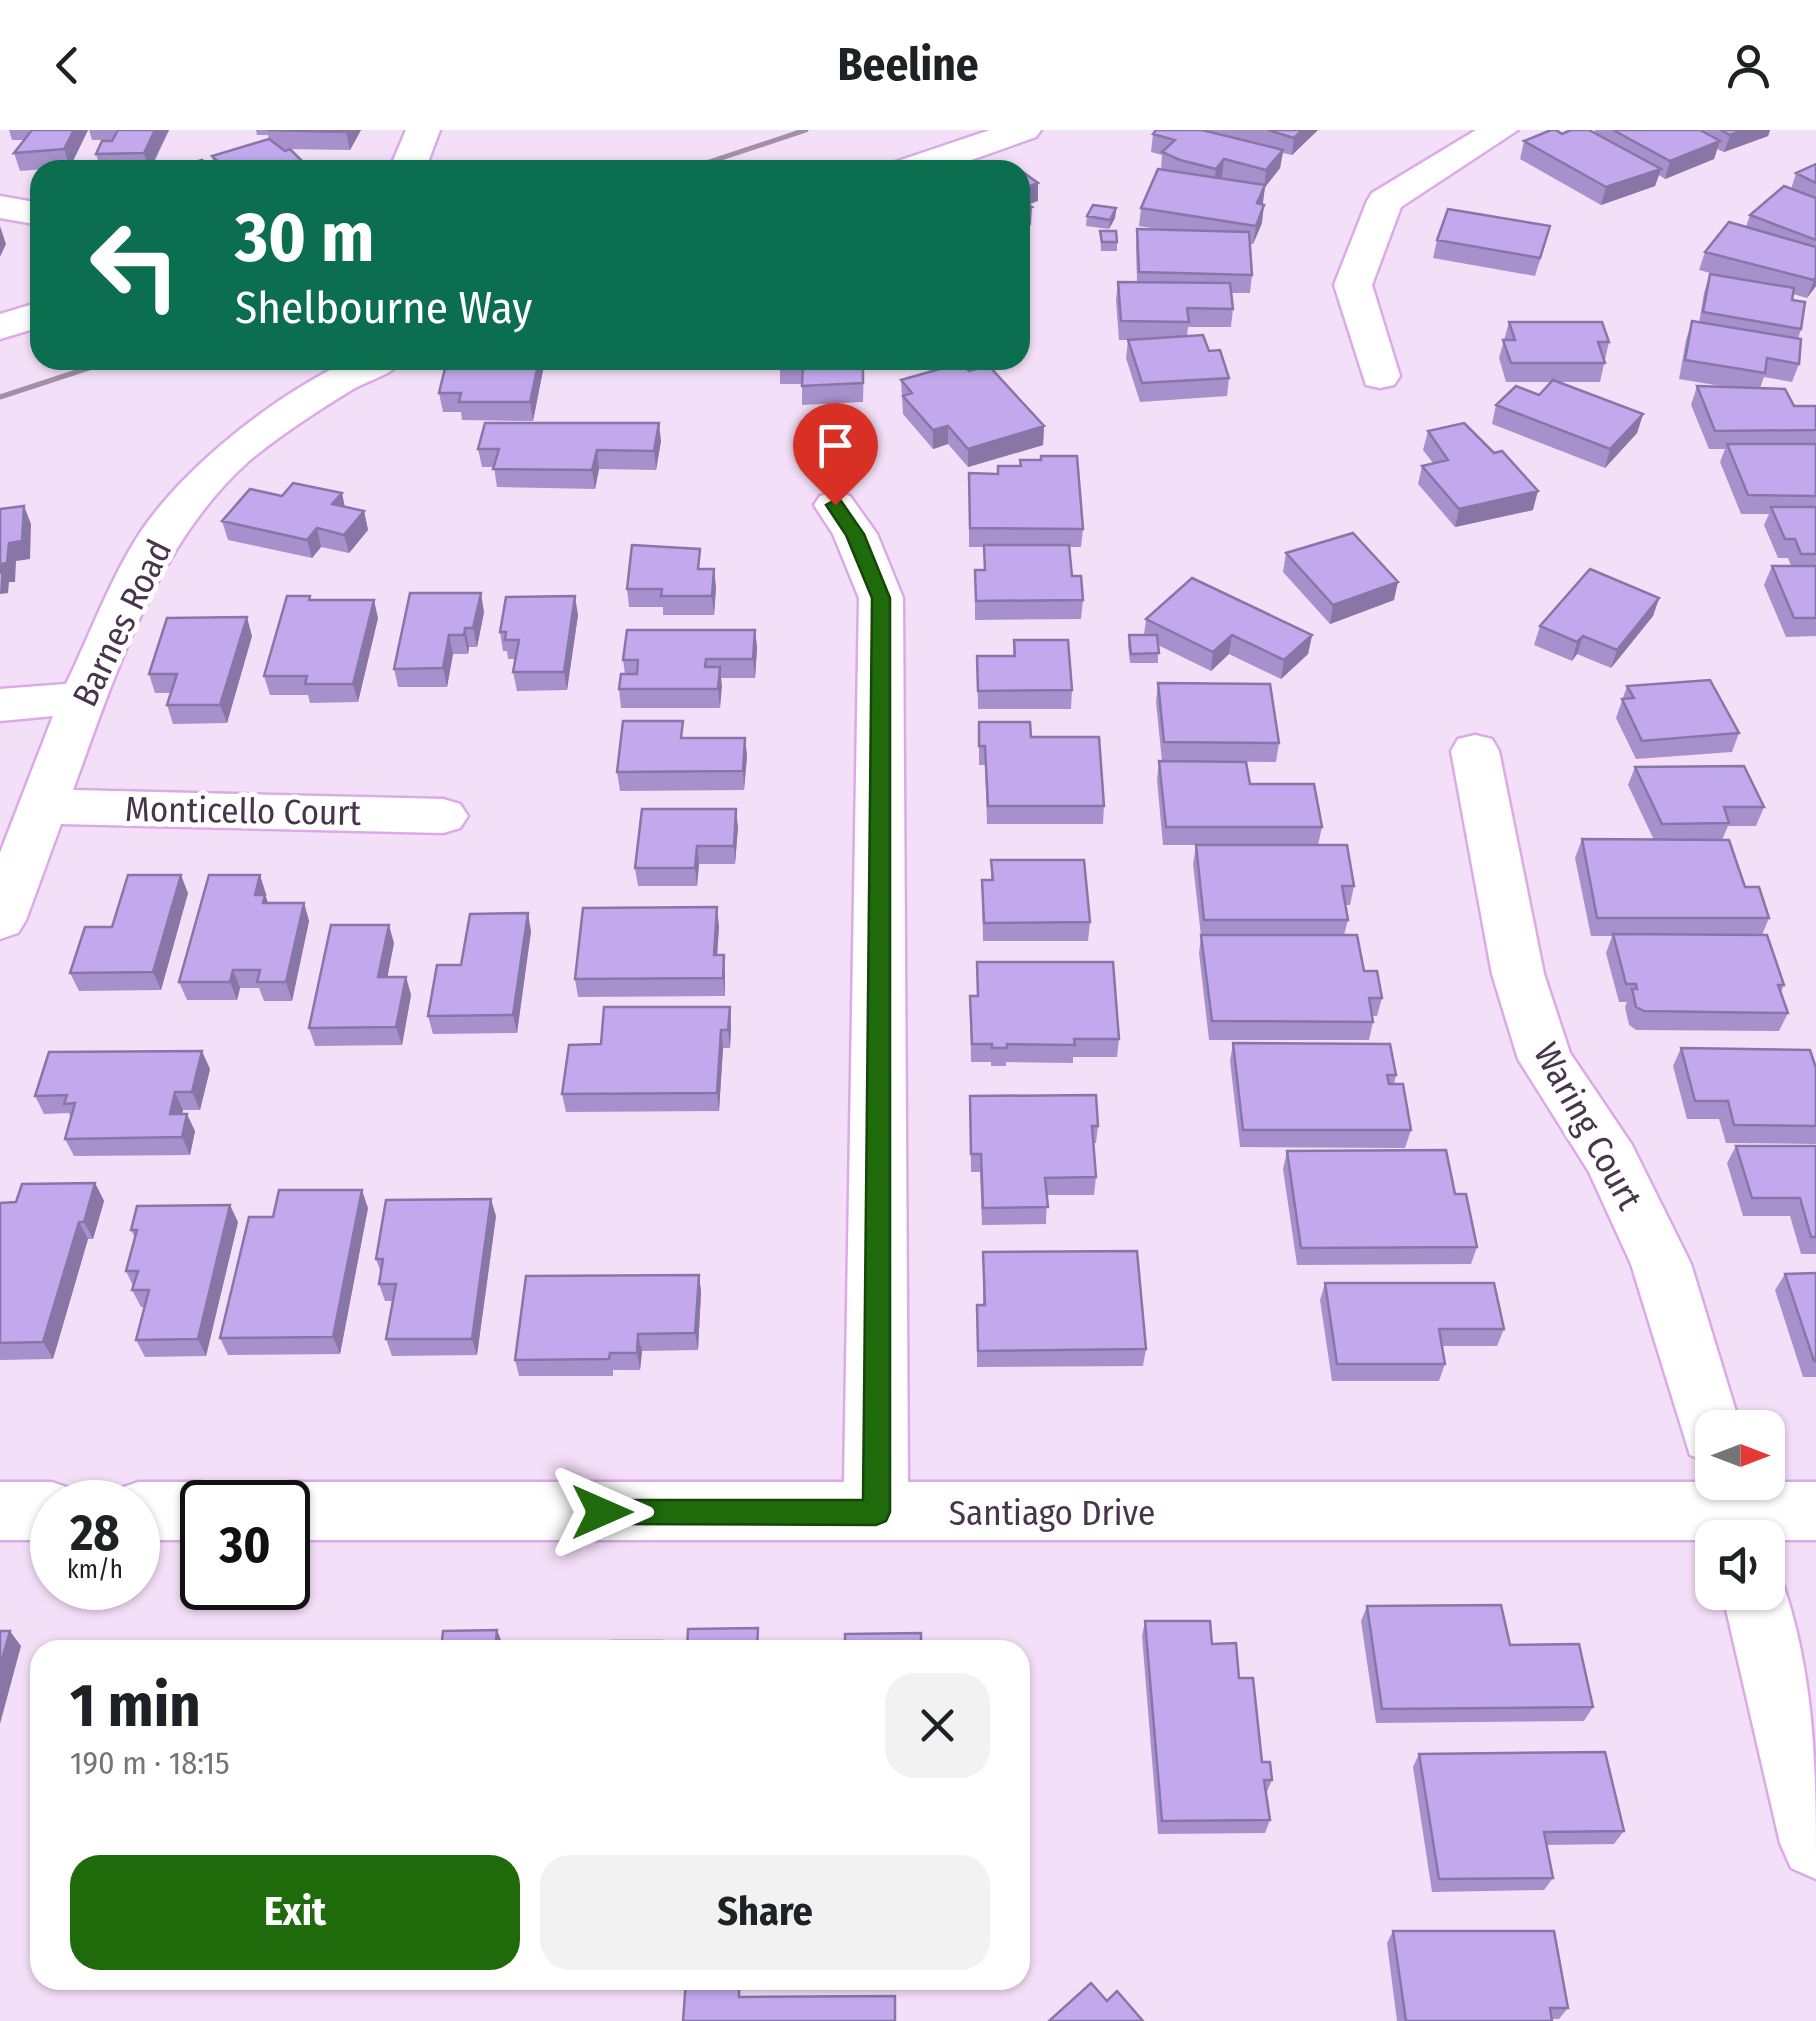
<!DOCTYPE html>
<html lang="en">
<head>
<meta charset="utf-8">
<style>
	:root { --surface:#fff; --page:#f2f2f2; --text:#202124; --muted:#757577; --accent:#1f6b0c }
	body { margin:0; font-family:"Fira Sans Condensed",sans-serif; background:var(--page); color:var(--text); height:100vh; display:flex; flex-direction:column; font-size:38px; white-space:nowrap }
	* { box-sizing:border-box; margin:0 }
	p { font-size:32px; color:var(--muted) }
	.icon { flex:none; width:55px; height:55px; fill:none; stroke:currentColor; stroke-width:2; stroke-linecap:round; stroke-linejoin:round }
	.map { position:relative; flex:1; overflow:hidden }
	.drawer { position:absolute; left:30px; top:1510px; width:1000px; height:350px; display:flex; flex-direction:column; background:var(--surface); border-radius:30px; box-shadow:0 2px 8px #0004 }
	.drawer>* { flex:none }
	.top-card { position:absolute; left:30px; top:30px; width:1000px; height:210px; border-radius:30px; box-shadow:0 2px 8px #0004; background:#0b6e4f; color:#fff; overflow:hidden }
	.needle { width:65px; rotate:90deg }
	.fabs { position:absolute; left:1695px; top:1280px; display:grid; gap:20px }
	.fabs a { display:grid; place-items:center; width:90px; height:90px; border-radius:20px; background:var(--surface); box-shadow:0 2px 8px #0004; font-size:50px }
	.speed { position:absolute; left:30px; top:1350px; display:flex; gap:20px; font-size:50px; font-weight:700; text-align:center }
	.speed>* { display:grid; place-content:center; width:130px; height:130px; border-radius:50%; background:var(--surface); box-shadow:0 2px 8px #0004; line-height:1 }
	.speed small { font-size:25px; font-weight:400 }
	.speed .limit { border:5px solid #111; border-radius:15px; background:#fff; color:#111 }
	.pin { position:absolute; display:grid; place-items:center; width:85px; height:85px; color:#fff; margin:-102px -42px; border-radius:50% 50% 50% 0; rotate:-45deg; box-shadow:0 0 10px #0007 }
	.pin .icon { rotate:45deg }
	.me { position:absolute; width:110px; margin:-55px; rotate:90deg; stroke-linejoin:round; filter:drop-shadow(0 0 8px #0008) }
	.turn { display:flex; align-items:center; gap:35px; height:210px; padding:0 40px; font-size:45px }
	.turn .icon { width:130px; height:130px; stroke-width:2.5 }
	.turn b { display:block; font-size:70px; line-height:85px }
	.round { display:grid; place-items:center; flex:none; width:105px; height:105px; border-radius:30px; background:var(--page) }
	.summary { display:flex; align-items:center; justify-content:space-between; height:170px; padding:0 40px }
	h1 { font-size:60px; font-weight:700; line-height:75px }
	.primary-button { display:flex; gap:20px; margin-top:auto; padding:20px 40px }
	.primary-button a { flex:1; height:115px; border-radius:30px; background:var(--accent); color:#fff; font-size:40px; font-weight:700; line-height:115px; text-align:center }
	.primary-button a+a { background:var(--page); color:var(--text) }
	header { display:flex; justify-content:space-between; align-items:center; height:130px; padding:0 40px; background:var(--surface); font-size:45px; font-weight:700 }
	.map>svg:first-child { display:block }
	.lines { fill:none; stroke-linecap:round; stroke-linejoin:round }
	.minor-casing { stroke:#dcabe7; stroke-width:5 }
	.minor { fill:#fff; fill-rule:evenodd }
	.rail { stroke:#a48fa8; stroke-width:5 }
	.wall { fill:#a791cc }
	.shaded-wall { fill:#8876a6 }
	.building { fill:#c2a9ed; stroke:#8876a6; stroke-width:2.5 }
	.route { fill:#1f6b0c; stroke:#144608; stroke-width:2.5 }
	.labels { text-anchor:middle; stroke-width:10; stroke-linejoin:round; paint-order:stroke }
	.street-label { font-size:35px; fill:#48344c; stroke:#fff }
</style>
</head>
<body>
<header><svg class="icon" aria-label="back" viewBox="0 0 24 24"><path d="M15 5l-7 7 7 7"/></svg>Beeline<svg class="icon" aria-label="person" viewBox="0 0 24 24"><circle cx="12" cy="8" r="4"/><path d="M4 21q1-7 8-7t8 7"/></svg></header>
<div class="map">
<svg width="1816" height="1891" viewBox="0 0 1816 1891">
	<rect width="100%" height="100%" fill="#f4dff8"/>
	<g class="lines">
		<defs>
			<path id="minor" d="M406,0H440L425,40H389Z
				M990,0H1041L1036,7L943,40H890L895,32Z
				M1476,0H1518L1401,77L1372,155L1400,246L1394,255L1380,258L1366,255L1334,155L1367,71L1372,63Z
				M0,66L40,73V95L0,88Z
				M40,172V197L0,209V184Z
				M350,230H402C390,247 367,250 350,261C317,281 279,306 249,331C156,414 115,545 73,660L443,669L460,674L468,686L460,698L443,703L61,694L26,790L18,803L0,809V723L53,586L0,591V559L66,554C89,507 108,454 136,409C180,339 275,265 350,230Z
				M835,362L850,366L877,404L903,468L908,1352H1816V1410H288V1372H260L265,1360L288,1352H844L859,468L833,404L814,375L820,366Z
				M1475,605L1492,609L1499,621L1544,844L1570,923L1632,1015L1691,1134L1741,1298H1712V1333L1690,1325L1631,1134L1589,1042L1518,929L1492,844L1451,621L1458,609Z
				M0,1352H52L75,1360L80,1372H52V1410H0Z
				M138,1352H202L225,1360L230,1372H202V1410H138V1372H110L115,1360Z
				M1768,1436L1778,1440C1816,1541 1816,1641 1816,1749L1791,1738L1780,1713L1722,1462H1768Z"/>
		</defs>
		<use href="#minor" class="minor-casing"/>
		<use href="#minor" class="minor"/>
		<path class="rail" d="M685,40L806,0
			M0,267L113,230"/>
	</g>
	<path class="wall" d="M9,0H88L70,37L20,41L14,23L24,10H12Z
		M89,0H169L152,37L212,40H101L96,24L113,10H92Z
		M256,0H361L350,20L282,19L308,37L309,40H215L212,26L269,9L268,5H257Z
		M1205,0H1318L1292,25L1283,23L1280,38L1265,57L1262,74V93L1253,114H1250L1252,145L1250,163H1231L1233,179L1231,197H1188L1187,206L1209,221L1229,248L1227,266L1140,272L1126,228L1128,210H1119L1116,170L1118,152H1137L1136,117L1137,99L1163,100L1139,96L1141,78L1161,39L1162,25L1151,22L1153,4Z
		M1595,0H1770L1768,6L1724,22L1717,19L1714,29L1665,49L1659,45L1655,56L1601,75L1520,29L1524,11L1562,4L1594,3Z
		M1816,34V156L1807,168L1793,164L1792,170L1801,199L1798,209L1799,234L1792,252L1764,247L1760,258L1794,276H1816V506L1786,507L1764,455L1772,436H1791L1788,428H1778L1764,395L1769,384H1741L1720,332L1725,319H1709L1691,275L1697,256L1733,258L1679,249L1686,210L1692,191L1699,193L1704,163L1710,144L1726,147L1699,140L1705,122L1746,97L1750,85L1791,59L1796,43Z
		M1116,78L1115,88L1109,99L1086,96L1087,86Z
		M1100,101L1117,112V121H1101Z
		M1437,110L1545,114L1535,146L1433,128Z
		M1509,192L1609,212L1600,252H1557L1643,284L1637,303L1605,338L1492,294L1496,275L1539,265L1552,252H1506L1499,228Z
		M545,230L533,291L462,290L461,282H443L439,263Z
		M780,230H864L863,272L802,275V254H780Z
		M969,241L1044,296L1043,315L968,337L948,314L933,319L903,284L901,250Z
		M1428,301L1533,380L1455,397L1418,354L1422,336L1433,333L1423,320Z
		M661,311L656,340L599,339L595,359L497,357L494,337H482L478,319Z
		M969,343L1083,399L1081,417H1070L1072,446L1083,470L1081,489L975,490V440H984V417H969Z
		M345,377L364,381L368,400L349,423L321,417L312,428L228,410L222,391Z
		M1286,423L1394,470L1330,494L1283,442Z
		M701,439L716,457L714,485H663V477H629L627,459Z
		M1659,468L1653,486L1611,538L1577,524L1572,531L1534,515L1540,496Z
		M312,470L378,488L358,572L310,573L308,565H270L264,546Z
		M484,482L477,517H469L468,524H453L447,557H398L394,539Z
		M578,485L567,560L517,561L513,542L516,529H508L507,521H503L500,502Z
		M1146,489L1312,505L1308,524L1281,549L1229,524L1211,541L1158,515V533H1130L1128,515L1129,505H1144Z
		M755,500L757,518L755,548H721L720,578H621L619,559L625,544L623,530Z
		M252,506L227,593L173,594L167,575L171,563H155L149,544Z
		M1014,510L1072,560L1071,579H978L977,526H1013Z
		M1158,553L1279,613L1276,632L1162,631L1156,572Z
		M1627,556L1739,603L1732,622L1636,629L1616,588Z
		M979,592L1031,607L1104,676L1103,694H987L985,635H979Z
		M684,608H745L747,626L744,660L620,661L617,642Z
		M1159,631L1250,654L1322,697L1318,715L1354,756L1350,775H1345L1348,790L1344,805L1364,841L1382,868L1377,886H1372L1373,892L1369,910H1209L1199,823L1201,806L1193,734L1196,715H1163L1157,650Z
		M1635,637L1764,677L1756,696H1728L1722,710L1745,757L1769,788L1762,805L1784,855L1781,862L1788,883L1779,901L1636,900L1629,895L1625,877L1627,872H1619L1606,823L1612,806H1591L1575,728L1582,709L1654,710L1628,655Z
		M738,697L735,734H699L697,756H638L635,738Z
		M991,730L1090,792L1088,811H983L982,750H991Z
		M188,763L161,860L79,861L70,843L112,797Z
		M266,764V767L268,773H304L309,791L292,871H264L259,858H240L237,870H187L179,852Z
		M719,796L717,825L725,843V866L578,867L575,849Z
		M531,801L517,903L433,904L428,886Z
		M394,813L387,847H406L411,865L402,915L315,916L309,898Z
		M977,832L1119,909L1117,927H1073V933L1006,932V936H991V932H971L970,866H977Z
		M730,877L731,895L730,918H723L719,981L566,982L562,964L601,914Z
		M1233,913L1396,945L1394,954L1411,1000L1405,1018L1240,1017L1230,931Z
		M1681,918L1816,938V1014L1726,1013L1719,989H1687L1673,936Z
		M210,939L200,980H183L182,984L195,1001L190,1025L74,1026L65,1009L71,988L69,983L44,984L35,966Z
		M970,966L1098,996L1096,1013H1094L1096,1047L1094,1065H1047L1046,1094L982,1095L980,1042H971Z
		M1736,1016H1816V1124H1801L1790,1086H1743L1727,1033Z
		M1287,1021L1455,1064L1477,1117L1471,1134L1297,1135L1283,1039Z
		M95,1053L104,1071L93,1109H88L53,1229L0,1230V1073L16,1072Z
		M368,1078L340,1224L228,1225L220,1208L273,1087Z
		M496,1086L477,1225L392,1226L386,1209L393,1171H385L379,1154L381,1143L376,1129Z
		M238,1092L206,1226L145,1227L136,1210L144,1177H141L132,1160L133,1156L126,1141L135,1108L131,1100Z
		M983,1122L1146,1219L1143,1236L977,1237V1175H983Z
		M1816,1143V1247H1803L1775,1160L1785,1144Z
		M699,1145L701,1162L698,1220L642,1221L640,1240H613V1246H519L515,1230Z
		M1325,1153L1504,1199L1497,1216H1442L1445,1234L1439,1251H1332L1320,1170Z
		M1367,1476L1593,1577L1584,1591L1376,1593L1361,1491Z
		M1145,1491L1212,1514L1239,1548L1262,1632L1272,1650L1266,1664L1270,1690L1265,1703L1158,1704L1142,1506Z
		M1419,1624L1624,1701L1614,1714L1547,1715L1553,1748L1544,1760L1432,1762L1413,1637Z
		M1393,1801L1568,1878L1559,1889H1552V1891H1397L1387,1813Z"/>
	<path class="shaded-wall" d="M74,0H88L70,37L64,19Z
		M155,0H169L149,40L144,23Z
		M347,0H361L350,20L346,2Z
		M1302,0H1318L1292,25L1294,8Z
		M1743,0H1770L1768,6L1724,22L1730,5Z
		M1720,11L1714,29L1665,49L1670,31Z
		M1283,20L1280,38L1265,57L1263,73L1255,91L1257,73L1264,58L1266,40Z
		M1224,29L1222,47L1213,57L1216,39Z
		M1661,39L1655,56L1601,75L1606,57Z
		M1038,53V71L1020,78V60Z
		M1264,75L1262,93L1253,114L1256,96Z
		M1032,77L1031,95L1020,99V81Z
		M1116,78L1115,88L1109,99L1110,90Z
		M0,96L6,114L0,127Z
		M1816,147V156L1807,168L1814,150Z
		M539,230H545L533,291L530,272Z
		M1643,284L1637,303L1605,338L1610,319Z
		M659,293L661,311L656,340L654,321Z
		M948,296V314L933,319V300Z
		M1044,296L1043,315L968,337V319Z
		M597,320L599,339L595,359L592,340Z
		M1538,361L1533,380L1455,397L1459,379Z
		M342,363L346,382L332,374Z
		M24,376L31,394L30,429L16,431L15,452H9L8,463L0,464L1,434Z
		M364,381L368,400L349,423L344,405Z
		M317,398L321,417L312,428L307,410Z
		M714,439L716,457L714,485L712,466Z
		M1398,452L1394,470L1330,494L1333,475Z
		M481,463L484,482L477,517L473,498Z
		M575,466L578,485L567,560L564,542Z
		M1659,468L1653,486L1611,538L1617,520Z
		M374,470L378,488L358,572L353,554Z
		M247,487L252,506L227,593L220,575Z
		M465,498L469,517L468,524L464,505Z
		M755,500L757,518L755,548L753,529Z
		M449,505L453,524L447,557L443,538Z
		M1232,505L1229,524L1211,541L1213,522Z
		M1312,505L1308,524L1281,549L1284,530Z
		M1583,506L1577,524L1572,531L1577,512Z
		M720,537L722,556L720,578L718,559Z
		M745,608L747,626L744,660L743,641Z
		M736,679L738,697L735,734L734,716Z
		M697,716L699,734L697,756L695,738Z
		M181,745L188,763L161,860L153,842Z
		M260,745L266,764V767L271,784L255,765Z
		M304,773L309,791L292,871L286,852Z
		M717,777L719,796L716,843L714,825Z
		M528,783L531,801L517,903L513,885Z
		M389,795L394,813L384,865L378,847Z
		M724,825L725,843V866L723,848Z
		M233,840L240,858L237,870L230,852Z
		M406,847L411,865L402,915L396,897Z
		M730,877L731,895L730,918L728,900Z
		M721,900L723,918L719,981L717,963Z
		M202,921L210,939L200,980L192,962Z
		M175,962L183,980L178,1001L170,984Z
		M187,984L195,1001L190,1025L182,1007Z
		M95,1053L104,1071L93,1109L84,1092Z
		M362,1060L368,1078L340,1224L333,1207Z
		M491,1069L496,1086L477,1225L472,1209Z
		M230,1075L238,1092L206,1226L198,1209Z
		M79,1092L88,1109L53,1229L43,1212Z
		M699,1145L701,1162L698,1220L695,1203Z
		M638,1204L642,1221L640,1240L637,1223Z
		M497,1500L503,1515L502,1520H495Z
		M10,1501L21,1516L0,1594V1536Z"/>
	<path class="building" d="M32,0H74L64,19L14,23Z
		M118,0H155L144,23L96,24L102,11H112Z
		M267,0H347L346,2Z
		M1156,0H1202L1283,20L1266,40L1224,29L1216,39L1180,30L1162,22L1175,10L1153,4Z
		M1268,0H1302L1294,8Z
		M1551,0H1556L1562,4L1571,0H1589L1661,39L1606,57L1524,11Z
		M1613,0H1700L1720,11L1670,31Z
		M1721,0H1743L1730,5Z
		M269,9L285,21L290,19L308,37L299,40H227L212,26Z
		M202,30L212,40H140L168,32L172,39Z
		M1009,33L1020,40H988Z
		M1816,34V53L1796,43Z
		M966,36L972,40H955Z
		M1158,39L1265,55L1257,73L1264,75L1256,96L1141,78Z
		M1020,40L1038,53L1020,60Z
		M1784,56L1816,68V110L1750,85Z
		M1020,68L1032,77L1020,81Z
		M1093,75L1116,78L1110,90L1087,86Z
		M1448,79L1550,96L1540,128L1437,110Z
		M1729,92L1816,117V147L1814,150L1705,122Z
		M1137,99L1249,102L1252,145L1139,142Z
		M1100,101H1116L1117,112H1102Z
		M1710,144L1794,158L1792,170L1805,172L1801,199L1703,182Z
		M1118,152L1230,153L1233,179L1187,178L1189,192L1121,191Z
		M1692,191L1801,209L1799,234L1767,228L1765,243L1685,230Z
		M1509,192H1602L1609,212H1598L1605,233H1511L1503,210H1515Z
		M1203,205L1209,221L1220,220L1229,248L1142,253L1128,210Z
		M447,230H539L530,272H459L461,263H439Z
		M780,230H863V253L802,256L803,235H779Z
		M961,233L969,241L988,235L1044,296L968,319L948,296L933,300L903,266L912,263L901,250Z
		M1553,250L1643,284L1610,319L1496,275L1516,256L1539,265Z
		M1697,256L1785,259L1794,276H1816V300L1715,301Z
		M485,293H659L654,321L597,320L592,340L493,339L499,319H478Z
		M1464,293L1494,323L1502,321L1538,361L1459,379L1422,336L1448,330L1428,301Z
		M1727,314H1816V366L1748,365Z
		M1041,326H1077L1083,399L970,398L969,343L998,344V336H1021L1020,330H1041Z
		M293,353L342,363L332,374L364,381L344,405L317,398L307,410L222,391L250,359L282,366Z
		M24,376L22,411L9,413L7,433L1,434L0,444V379Z
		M1771,377H1816V424H1801L1795,409H1785Z
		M1353,403L1398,452L1333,475L1286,423Z
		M632,415L700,419L698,439H714L712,466H661L662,459H627Z
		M984,415H1069L1072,446H1081L1083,470L976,471L975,440H985Z
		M1772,436H1816V488H1794Z
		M1590,439L1659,468L1617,520L1583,506L1577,512L1540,496Z
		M1192,448L1312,505L1284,530L1232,505L1213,522L1146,489Z
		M410,463H481L473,498H465L464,505H449L443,538L394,539Z
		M287,466H310L309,470H374L353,554H305L307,546H264Z
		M575,466L564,542H513L519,510H505L506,502H500L506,467Z
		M247,487L220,575H167L177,544H149L167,488Z
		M627,500H755L753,529H706L705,537H720L718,559H619L621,544H637L638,530H623Z
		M1129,505H1157L1159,523L1131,524Z
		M1014,510H1068L1072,560L978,561L977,526H1015Z
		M1710,550L1739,603L1642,611L1622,569L1634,568L1627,556Z
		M1158,553L1270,554L1279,613L1164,612Z
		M623,591H683L681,608H745L743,641L617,642Z
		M979,592H1030L1031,607H1099L1104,676H988L985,616H979Z
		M1159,631L1246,632L1250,654H1314L1322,697H1166Z
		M1744,636L1764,677H1724L1729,693L1662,694L1635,637Z
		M642,679H736L734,716H697L695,738H635Z
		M1582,709L1729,710L1745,757H1759L1769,788H1597Z
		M1196,715H1347L1354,756H1342L1348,790H1204Z
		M991,730H1084L1090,792L984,793L982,750H993Z
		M128,745H181L153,842L70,843L85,797H112Z
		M209,745H260L255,765H265L263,773H304L286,852H257L260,840H233L230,852H179Z
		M717,777L714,825H724L723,848L575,849L583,778Z
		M528,783L513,885L428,886L437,835H461L470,784Z
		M331,795H389L378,847H406L396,897L309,898Z
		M1613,804L1767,805L1784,855H1778L1788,883L1644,881L1636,877L1632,859H1637L1636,854H1626Z
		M1201,805H1357L1364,841H1377L1382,868H1369L1373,892L1212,891Z
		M977,832H1113L1119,909H1074L1075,915L1007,914V918H992V914H972L970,866H978Z
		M604,877H730L728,900H721L717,963L562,964L569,915L601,914Z
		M1233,913L1390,914L1396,945H1387L1389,954H1403L1411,1000H1243Z
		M1681,918L1810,920L1816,938V996L1734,995L1728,971H1695Z
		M202,921L192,962H175L170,984H187L182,1007L65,1009L75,973L64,974L67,965L35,966L49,922Z
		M1096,965L1098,996H1092L1096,1047L1045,1048L1048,1077L983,1078L981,1024H971L970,966Z
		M1736,1016H1816V1107H1811L1800,1068H1752Z
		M1446,1020L1455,1064H1466L1477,1117L1301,1118L1287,1021Z
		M95,1053L84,1092H79L43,1212L0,1213V1073L16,1072L22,1054Z
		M279,1060H362L333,1207L220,1208L249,1087H273Z
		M491,1069L472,1209H386L396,1154H379L383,1129H376L386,1070Z
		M230,1075L198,1209L136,1210L149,1160H132L138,1141H126L137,1100H131L137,1076Z
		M1137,1121L1146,1219L978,1221L977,1175H985L983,1122Z
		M1816,1143V1231H1814L1785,1144Z
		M699,1145L695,1203L638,1204L637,1223H610L609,1229L515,1230L526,1146Z
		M1325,1153H1494L1504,1199H1439L1445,1234H1337Z
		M1501,1475L1510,1515L1579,1514L1593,1577L1382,1579L1367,1476Z
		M1145,1491H1210L1212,1514L1236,1513L1239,1548H1253L1262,1632H1270L1272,1650H1264L1270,1690L1162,1691Z
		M758,1498L757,1520H687L688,1499Z
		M497,1500L495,1520H441L443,1501Z
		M0,1501H10L0,1536Z
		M921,1503V1520H845V1504Z
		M611,1511H662V1520H611Z
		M70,1518H133V1520H70Z
		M1605,1622L1624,1701L1544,1702L1553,1748L1439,1749L1419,1624Z
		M1393,1801H1554L1568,1878H1550L1552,1891H1406Z
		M686,1850H739V1867L895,1866V1891H683Z
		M1091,1853L1107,1871L1117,1861L1143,1891H1049Z"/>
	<path class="route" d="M835,370L841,371L864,404L890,468V1382L886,1391L876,1395L602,1394L592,1391L588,1382L592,1373L602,1370H863L872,468L846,405L826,375Z"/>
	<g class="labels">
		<g class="street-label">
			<text transform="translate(122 493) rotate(-64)" y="12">Barnes Road</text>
			<text transform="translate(243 681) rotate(1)" y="12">Monticello Court</text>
			<text transform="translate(1588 996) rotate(61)" y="12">Waring Court</text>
			<text x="1052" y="1395">Santiago Drive</text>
		</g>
	</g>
</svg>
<div class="fabs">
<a><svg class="needle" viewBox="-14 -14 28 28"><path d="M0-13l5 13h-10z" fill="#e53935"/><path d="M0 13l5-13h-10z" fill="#757577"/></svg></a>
<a><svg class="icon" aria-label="sound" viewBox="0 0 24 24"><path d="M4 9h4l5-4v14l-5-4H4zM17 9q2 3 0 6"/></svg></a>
</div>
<div class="speed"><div>28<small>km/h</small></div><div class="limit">30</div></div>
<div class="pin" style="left:835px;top:375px;background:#d93025"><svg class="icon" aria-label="arrive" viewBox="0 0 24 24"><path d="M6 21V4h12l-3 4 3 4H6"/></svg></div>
<svg class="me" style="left:602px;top:1382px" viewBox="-20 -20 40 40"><path d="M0-17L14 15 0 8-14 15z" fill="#1f6b0c" stroke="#fff" stroke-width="4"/></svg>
<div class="top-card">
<div class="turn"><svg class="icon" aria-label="left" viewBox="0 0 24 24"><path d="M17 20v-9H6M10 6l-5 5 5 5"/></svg><div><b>30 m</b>Shelbourne Way</div></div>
</div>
<section class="drawer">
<div class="summary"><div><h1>1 min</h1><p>190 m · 18:15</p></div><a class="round"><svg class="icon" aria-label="close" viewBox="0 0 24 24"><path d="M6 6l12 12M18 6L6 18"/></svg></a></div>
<div class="primary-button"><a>Exit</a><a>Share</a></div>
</section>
</div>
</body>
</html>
